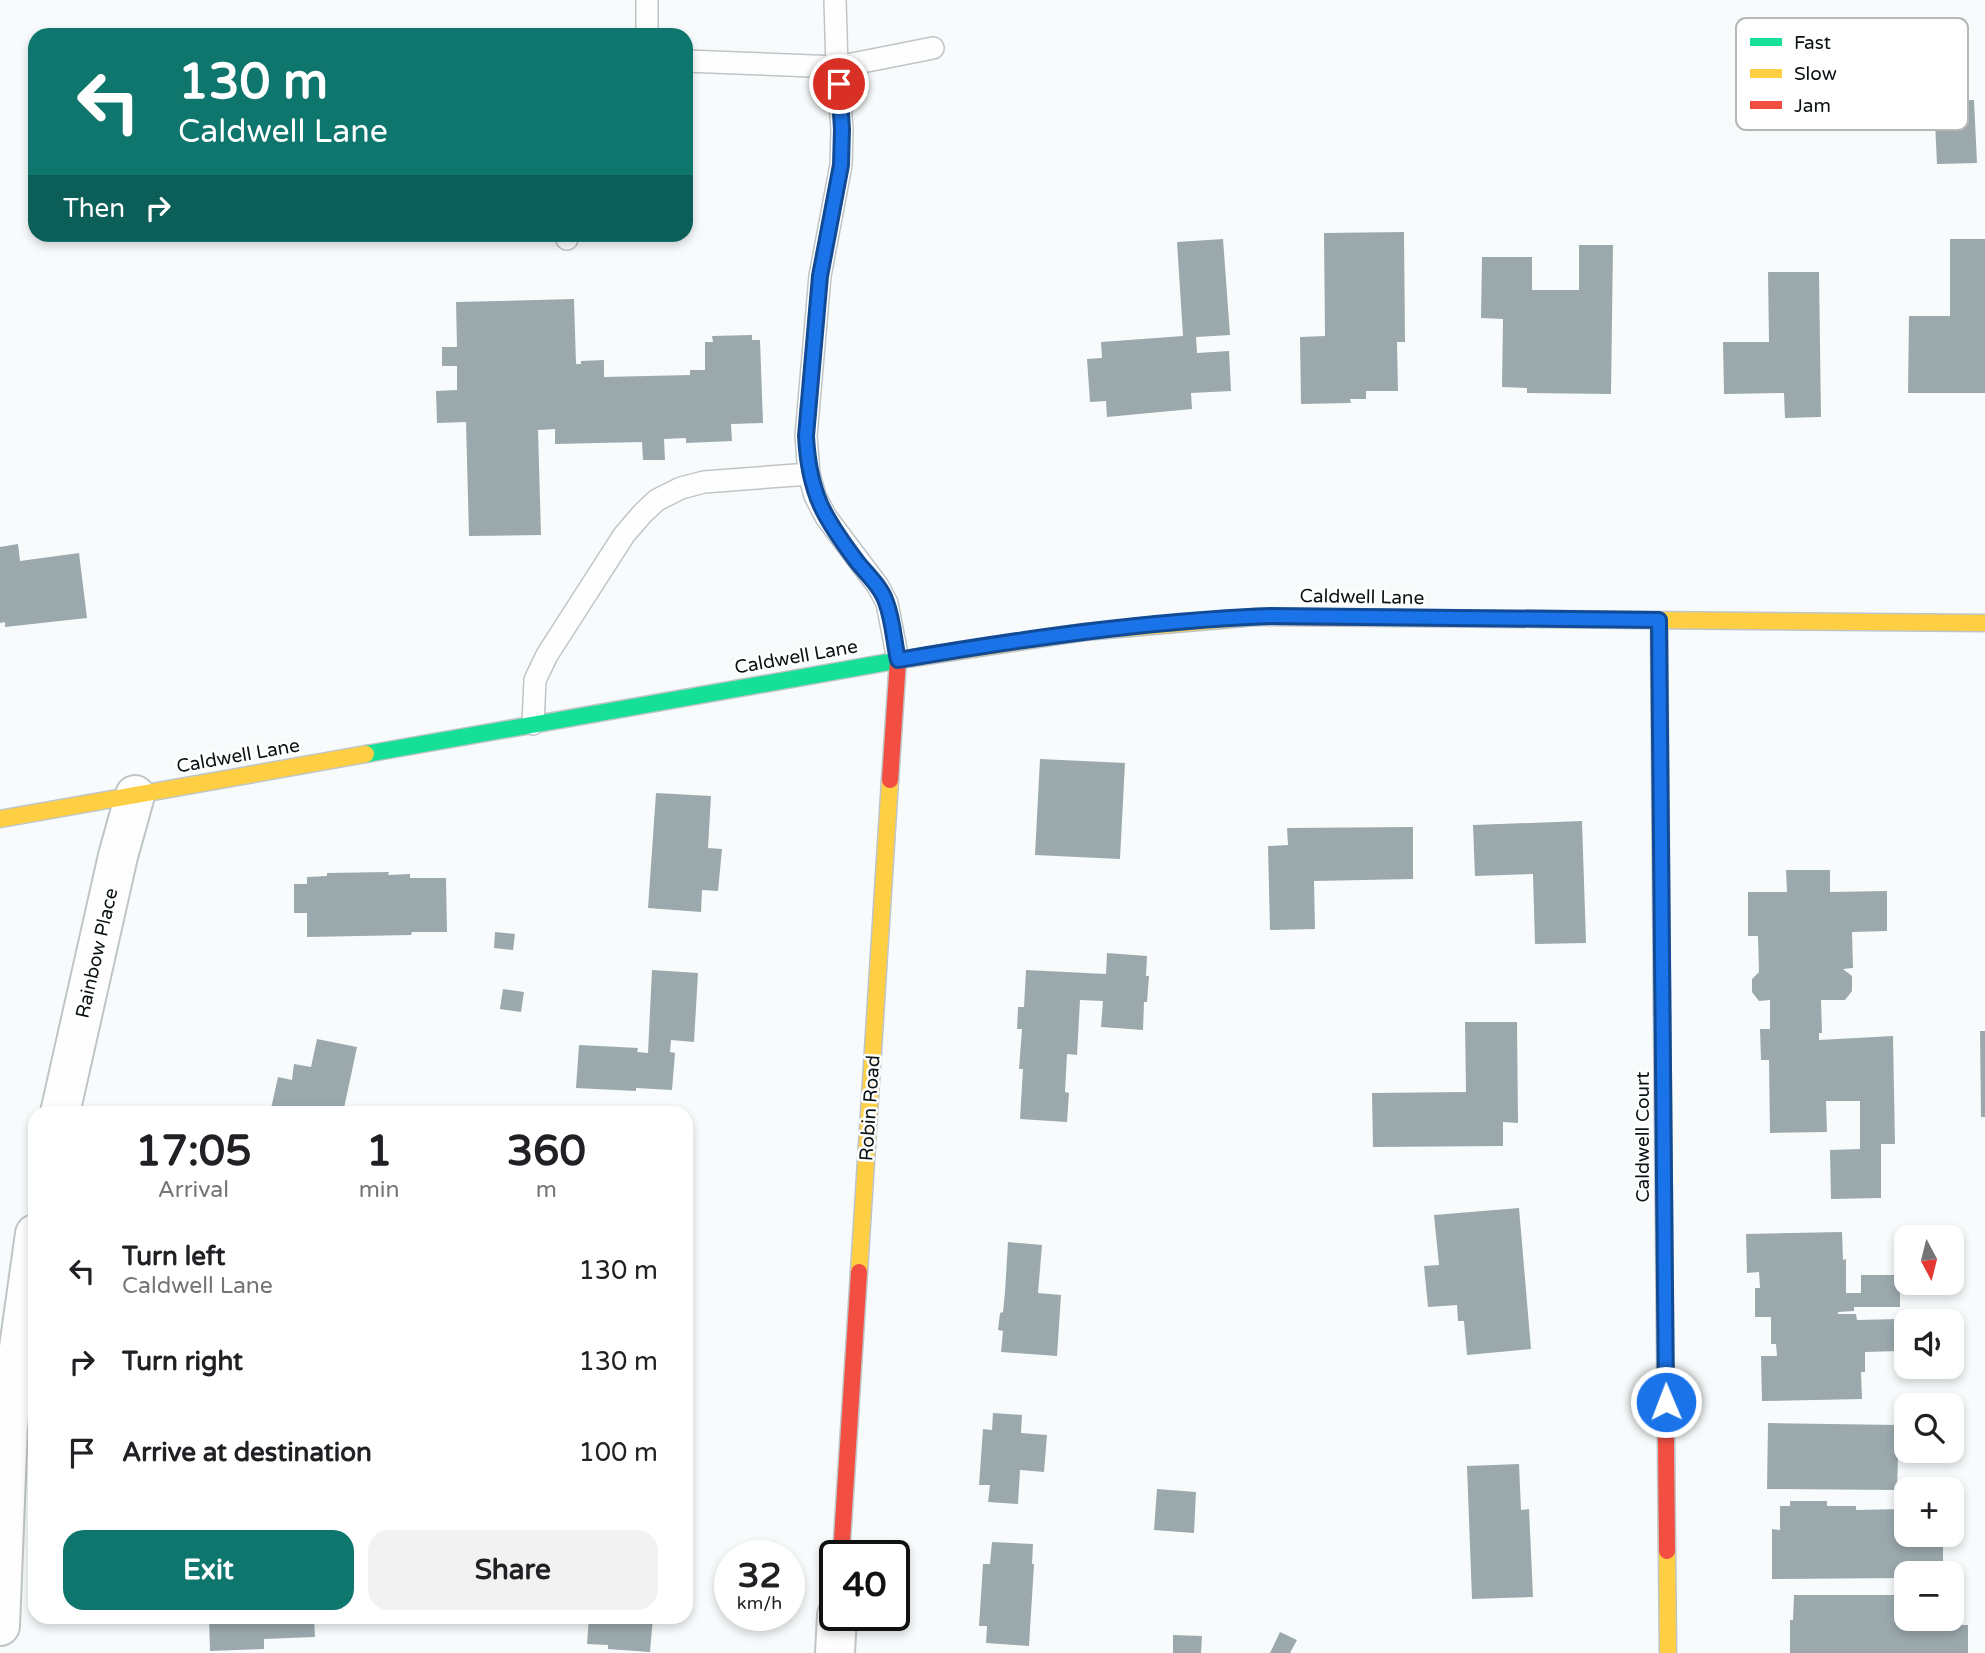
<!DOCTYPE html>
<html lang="en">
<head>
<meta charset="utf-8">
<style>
	:root { --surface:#fff; --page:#f2f2f2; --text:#202124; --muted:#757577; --accent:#0f766e }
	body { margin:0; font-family:"Varela Round",sans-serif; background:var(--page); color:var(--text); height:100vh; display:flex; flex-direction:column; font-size:26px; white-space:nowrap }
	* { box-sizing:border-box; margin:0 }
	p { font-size:23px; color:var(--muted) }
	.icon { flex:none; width:38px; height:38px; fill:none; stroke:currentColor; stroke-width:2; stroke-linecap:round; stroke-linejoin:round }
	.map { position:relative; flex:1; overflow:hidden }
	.panel { position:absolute; left:28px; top:1106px; width:665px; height:518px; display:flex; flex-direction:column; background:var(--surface); border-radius:21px; box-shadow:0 4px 10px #0003 }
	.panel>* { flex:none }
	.top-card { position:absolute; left:28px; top:28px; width:665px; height:214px; border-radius:21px; box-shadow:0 4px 10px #0003; background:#0f766e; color:#fff; overflow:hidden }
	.needle { width:46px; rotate:173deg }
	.controls { position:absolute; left:1894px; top:1225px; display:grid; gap:14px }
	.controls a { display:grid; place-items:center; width:70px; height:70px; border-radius:14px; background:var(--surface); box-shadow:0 4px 10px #0003; font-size:35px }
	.speed { position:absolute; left:714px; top:1540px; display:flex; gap:14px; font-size:35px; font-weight:700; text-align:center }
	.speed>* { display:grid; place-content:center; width:91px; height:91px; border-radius:50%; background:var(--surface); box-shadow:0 4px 10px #0003; line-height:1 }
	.speed small { font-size:18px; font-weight:400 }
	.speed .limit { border:4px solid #111; border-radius:10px; background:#fff; color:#111 }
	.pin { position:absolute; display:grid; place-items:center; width:60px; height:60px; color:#fff; margin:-30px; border:4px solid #fff; border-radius:50%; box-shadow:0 2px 7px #0007 }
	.me { position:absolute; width:77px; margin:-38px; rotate:359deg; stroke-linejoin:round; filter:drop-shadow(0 0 5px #0008) }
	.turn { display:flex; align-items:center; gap:24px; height:147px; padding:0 35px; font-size:32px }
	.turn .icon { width:91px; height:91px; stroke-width:2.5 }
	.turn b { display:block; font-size:49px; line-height:60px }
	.then { display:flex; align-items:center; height:66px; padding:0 35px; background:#0003; gap:14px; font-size:26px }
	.eta { display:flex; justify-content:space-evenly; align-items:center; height:119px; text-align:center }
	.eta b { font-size:42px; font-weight:700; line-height:49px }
	.button { display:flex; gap:14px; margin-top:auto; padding:14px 35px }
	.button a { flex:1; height:80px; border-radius:21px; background:var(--accent); color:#fff; font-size:28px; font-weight:700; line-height:80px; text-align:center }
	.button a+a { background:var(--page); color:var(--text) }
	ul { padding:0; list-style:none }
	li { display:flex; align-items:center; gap:21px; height:91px; padding:0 35px }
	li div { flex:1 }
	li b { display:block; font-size:26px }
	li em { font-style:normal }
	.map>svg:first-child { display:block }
	.building { fill:#9ba9ad }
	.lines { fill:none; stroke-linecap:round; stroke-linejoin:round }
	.lane-casing { stroke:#bfc5c7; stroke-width:24 }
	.street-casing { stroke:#bfc5c7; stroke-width:42 }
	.fast-casing { stroke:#bfc5c7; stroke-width:19 }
	.slow-casing { stroke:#bfc5c7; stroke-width:19 }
	.jam-casing { stroke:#bfc5c7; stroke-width:19 }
	.lane { stroke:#fefeff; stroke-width:21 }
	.street { stroke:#fefeff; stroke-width:38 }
	.fast { stroke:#16e098; stroke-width:16 }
	.slow { stroke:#ffcf43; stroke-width:16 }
	.jam { stroke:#f24e42; stroke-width:16 }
	.route-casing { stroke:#114b97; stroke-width:18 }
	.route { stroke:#1a73e8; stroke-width:12 }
	.labels { text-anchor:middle; stroke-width:5; stroke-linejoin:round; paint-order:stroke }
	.street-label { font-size:19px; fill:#0a1214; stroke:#fff }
	.key { fill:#fff; stroke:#b6b8b8; stroke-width:2 }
	.key-label { font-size:19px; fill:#0a1214 }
</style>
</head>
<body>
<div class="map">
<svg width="1985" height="1653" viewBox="0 0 1985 1653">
	<rect width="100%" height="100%" fill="#f8fbfc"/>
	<path class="building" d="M1974,100L1977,163L1937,164L1934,101Z
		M1404,232L1405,342H1397L1398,391H1366V399H1350L1351,403L1301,404L1300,337L1325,336L1324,233Z
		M1223,239L1230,335L1196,337L1197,353L1229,351L1231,391L1191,393L1192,409L1107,417L1106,401L1090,402L1087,359L1102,358L1101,342L1183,336L1177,242Z
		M1950,239H1985V393H1908L1909,316H1950Z
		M1579,245H1613L1611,394L1527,393V388L1502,387L1503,319L1481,318L1482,257H1532V290H1579Z
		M1768,272H1819L1821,417L1785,418L1784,393L1724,394L1723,342H1769Z
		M574,299L576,364H581V361L604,360V377L690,375V370H705V342H713L712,336L752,335V340H760L763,423L731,424L732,441L686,443V438L664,439L665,460H643L642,442L555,444V429L538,430L541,535L469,536L466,422L437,423L436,391L457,390V366H442V347H457L456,302Z
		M18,544L20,561L79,553L87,618L5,627V622L0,623V547Z
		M1040,759L1125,763L1120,859L1035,855Z
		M656,793L711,796L708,848L722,849L718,891L702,890L701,912L648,908Z
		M1582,821L1586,943L1535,944L1533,874L1475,876L1473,825Z
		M1413,827V879L1314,881L1315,929L1270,930L1268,846L1288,845L1287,828Z
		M1786,870H1830V892L1887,891V931L1852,932L1853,968L1843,969L1852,976V991L1845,1000H1821L1822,1033H1819V1040L1893,1036L1895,1144H1881V1198L1831,1199L1830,1150L1860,1149V1101H1826L1827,1132L1770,1133L1769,1060H1761L1760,1029H1770V1000L1759,1001L1752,992V979L1759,972L1758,936H1748V892H1787Z
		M389,872L388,875L410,874V878H446L447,932H412L411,935L307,937V913H294V884H307V877L327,876V873Z
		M495,932L515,934L513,950L494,948Z
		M1107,953L1147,956L1146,976H1149L1147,1002H1144L1143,1030L1101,1027L1103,1001L1080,1000L1077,1055L1067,1054L1065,1092L1069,1093L1067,1122L1020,1119L1023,1069H1019L1022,1029H1017L1018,1007H1024L1026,970L1106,974Z
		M652,970L698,973L694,1042L671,1040L670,1052L675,1053L672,1090L636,1088V1091L576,1088L579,1045L638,1048L637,1052L648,1053Z
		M503,989L524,992L521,1012L500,1009Z
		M1465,1022H1517L1518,1123L1503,1122V1146L1373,1147L1372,1093L1466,1092Z
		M1980,1031H1985V1117H1981Z
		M317,1039L357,1047L343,1113H270L278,1077L292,1080L294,1064L311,1067Z
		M1519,1208L1531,1349L1467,1355L1464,1321H1458L1457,1305L1428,1307L1424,1266L1439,1265L1434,1215Z
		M1842,1232L1843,1260L1846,1259V1293H1861V1275H1900V1307H1854V1311L1838,1312V1314H1856L1857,1320L1900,1319V1351L1865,1352V1372H1861L1862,1399L1762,1401L1761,1356H1777L1776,1344H1771V1317H1755V1288H1760L1759,1272L1747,1273L1746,1234Z
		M1008,1242L1042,1245L1038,1293L1061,1295L1057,1356L1001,1352L1003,1331L998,1330L1000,1313L1003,1312L1005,1292Z
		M993,1413L1022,1415L1021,1433L1047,1435L1044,1472L1020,1470L1018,1504L988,1502L990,1485H979L983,1429L992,1430Z
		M1768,1423L1899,1425L1897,1490L1767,1489Z
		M1519,1464L1521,1510L1529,1509L1533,1597L1472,1599L1467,1466Z
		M1157,1489L1196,1492L1194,1533L1154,1530Z
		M1790,1501H1827V1506H1856V1510L1901,1509V1536L1943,1535V1573H1906V1578L1772,1579V1529L1780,1530V1506H1790Z
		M992,1542L1033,1544L1032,1564H1034L1029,1646L986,1643L987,1626H979L983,1564H990Z
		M1794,1595H1906V1619H1920V1625H1968V1653H1790V1620H1793Z
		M209,1617H314L315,1637L264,1639V1649L210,1651Z
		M589,1617H653L650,1652L608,1649V1645L587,1644Z
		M1280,1632L1297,1640L1290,1653H1270Z
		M1173,1635L1202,1636L1201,1653H1173Z"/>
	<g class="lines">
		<defs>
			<path id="lane" d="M647,35V0
				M686,61L837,67L933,48
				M567,239L568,234
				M809,474L806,436L820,276L841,165L842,129L837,67L835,0
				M533,724L535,680L547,655L624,535L643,513L657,500L681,488L704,482L809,474L815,496L826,517L878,586L887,603L898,660"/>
			<path id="street" d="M60,1113L118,856L135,795
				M0,1626L8,1426L35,1234
				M835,1653L837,1615"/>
			<path id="fast" d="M366,754L900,660"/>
			<path id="slow" d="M1542,619L1985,623
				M1659,620L1662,1013
				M900,660L1084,632L1256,617
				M0,819L366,754
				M859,1272L890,780
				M1667,1551L1668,1653"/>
			<path id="jam" d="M1256,617L1542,619
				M890,780L898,660
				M1662,1013L1667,1551
				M841,1556L859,1272"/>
		</defs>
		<use href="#lane" class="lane-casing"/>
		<use href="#street" class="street-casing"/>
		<use href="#fast" class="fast-casing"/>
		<use href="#slow" class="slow-casing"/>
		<use href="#jam" class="jam-casing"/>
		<use href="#lane" class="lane"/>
		<use href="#street" class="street"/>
		<use href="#fast" class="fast"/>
		<use href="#slow" class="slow"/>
		<use href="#jam" class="jam"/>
	</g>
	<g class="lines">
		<defs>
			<path id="route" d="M839,84L842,129L841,165L820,276L806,436C809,494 824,518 858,563C868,575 881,587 886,602C893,620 894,642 898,660C1022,639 1145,621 1270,616L1659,620L1666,1402"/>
		</defs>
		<use href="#route" class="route-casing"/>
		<use href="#route" class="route"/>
	</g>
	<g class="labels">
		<g class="street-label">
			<text transform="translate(1362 596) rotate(1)" y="7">Caldwell Lane</text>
			<text transform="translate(796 656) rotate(-10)" y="7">Caldwell Lane</text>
			<text transform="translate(238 755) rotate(-10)" y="7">Caldwell Lane</text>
			<text transform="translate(96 953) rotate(-77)" y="7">Rainbow Place</text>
			<text transform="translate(869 1108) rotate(-86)" y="7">Robin Road</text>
			<text transform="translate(1642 1137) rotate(-90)" y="7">Caldwell Court</text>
		</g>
	</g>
	<rect x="1736" y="18" width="232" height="112" rx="10" class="key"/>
	<rect x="1750" y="38" width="32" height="8" fill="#16e098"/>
	<rect x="1750" y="69" width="32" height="9" fill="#ffcf43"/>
	<rect x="1750" y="101" width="32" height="8" fill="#f24e42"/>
	<g class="key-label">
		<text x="1794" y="49">Fast</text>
		<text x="1794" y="80">Slow</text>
		<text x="1794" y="112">Jam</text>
	</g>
</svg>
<div class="controls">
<a><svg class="needle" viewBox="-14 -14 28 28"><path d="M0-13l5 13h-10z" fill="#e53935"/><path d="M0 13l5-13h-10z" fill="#757577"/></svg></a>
<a><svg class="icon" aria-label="sound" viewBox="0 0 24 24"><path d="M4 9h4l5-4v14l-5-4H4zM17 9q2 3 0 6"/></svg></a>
<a><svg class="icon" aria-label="search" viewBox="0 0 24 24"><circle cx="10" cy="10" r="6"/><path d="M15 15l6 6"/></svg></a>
<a>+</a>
<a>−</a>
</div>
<div class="speed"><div>32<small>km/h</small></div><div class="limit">40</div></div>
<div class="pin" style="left:839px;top:84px;background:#d93025"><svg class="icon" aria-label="arrive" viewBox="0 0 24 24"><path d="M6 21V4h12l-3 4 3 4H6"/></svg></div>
<svg class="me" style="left:1666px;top:1402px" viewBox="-20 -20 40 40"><circle r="17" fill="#1a73e8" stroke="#fff" stroke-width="3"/><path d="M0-11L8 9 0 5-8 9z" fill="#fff"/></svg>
<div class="top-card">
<div class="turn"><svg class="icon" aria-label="left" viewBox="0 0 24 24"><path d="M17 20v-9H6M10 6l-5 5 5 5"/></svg><div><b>130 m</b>Caldwell Lane</div></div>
<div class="then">Then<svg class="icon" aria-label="right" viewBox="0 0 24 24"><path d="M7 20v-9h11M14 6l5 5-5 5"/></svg></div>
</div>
<section class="panel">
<div class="eta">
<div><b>17:05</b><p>Arrival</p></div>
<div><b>1</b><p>min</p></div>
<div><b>360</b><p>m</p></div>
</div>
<ul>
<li><svg class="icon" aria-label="left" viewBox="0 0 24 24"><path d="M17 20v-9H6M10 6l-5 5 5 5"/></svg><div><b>Turn left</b><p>Caldwell Lane</p></div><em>130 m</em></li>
<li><svg class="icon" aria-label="right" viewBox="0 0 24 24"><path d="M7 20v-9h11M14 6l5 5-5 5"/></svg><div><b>Turn right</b></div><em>130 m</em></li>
<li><svg class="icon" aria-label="arrive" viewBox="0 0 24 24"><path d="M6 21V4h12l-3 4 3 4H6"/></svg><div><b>Arrive at destination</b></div><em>100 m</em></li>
</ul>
<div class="button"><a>Exit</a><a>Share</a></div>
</section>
</div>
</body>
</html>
